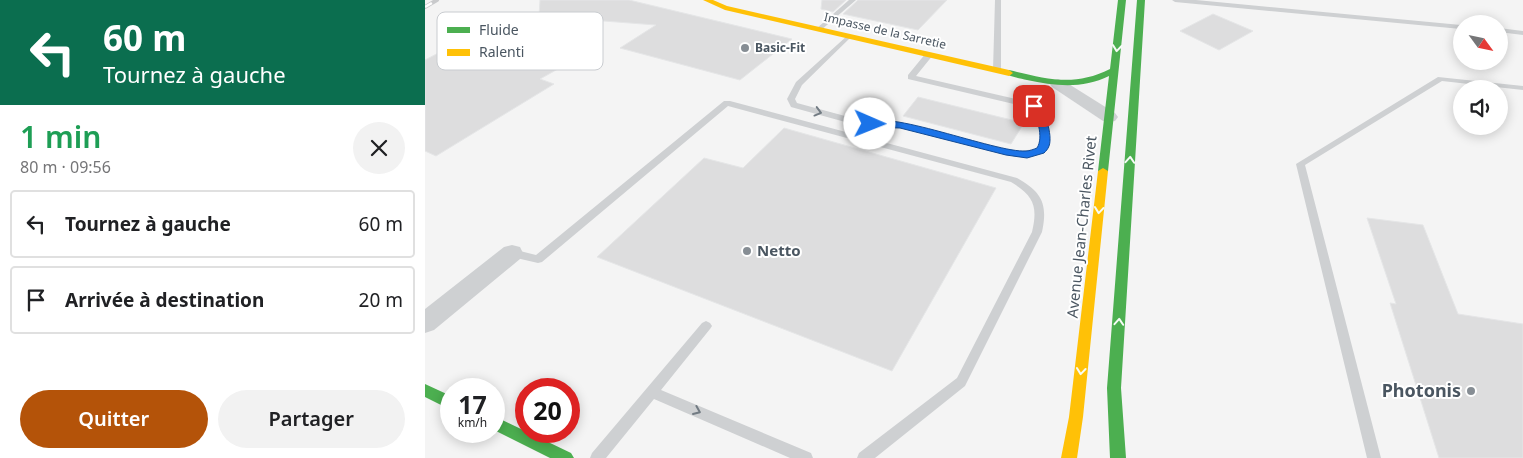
<!DOCTYPE html>
<html lang="fr">
<head>
<meta charset="utf-8">
<style>
	:root { --surface:#fff; --page:#f2f2f2; --text:#202124; --muted:#757577; --line:#e0e0e0; --accent:#b45309 }
	body { margin:0; font-family:"Noto Sans",sans-serif; background:var(--page); color:var(--text); height:100vh; display:flex; flex-direction:column; font-size:19px; white-space:nowrap }
	* { box-sizing:border-box; margin:0 }
	p { font-size:16px; color:var(--muted) }
	.icon { flex:none; width:28px; height:28px; fill:none; stroke:currentColor; stroke-width:2; stroke-linecap:round; stroke-linejoin:round }
	.map { position:relative; flex:1; overflow:hidden }
	.drawer { display:flex; flex-direction:column; background:var(--surface); width:425px }
	.drawer>* { flex:none }
	.guide { background:#0b6e4f; color:#fff; overflow:hidden }
	.needle { width:32px; rotate:123deg }
	.tools { position:absolute; left:1028px; top:15px; display:grid; gap:10px }
	.tools a { display:grid; place-items:center; width:55px; height:55px; border-radius:50%; background:var(--surface); box-shadow:0 2px 12px #0003; font-size:25px }
	.speed { position:absolute; left:15px; top:378px; display:flex; gap:10px; font-size:25px; font-weight:700; text-align:center }
	.speed>* { display:grid; place-content:center; width:65px; height:65px; border-radius:50%; background:var(--surface); box-shadow:0 2px 12px #0003; line-height:1 }
	.speed small { font-size:12px; font-weight:400 }
	.speed .limit { border:8px solid #d22; background:#fff; color:#111 }
	.pin { position:absolute; display:grid; place-items:center; width:42px; height:42px; color:#fff; margin:-21px; border-radius:10px; box-shadow:0 2px 8px #0006 }
	.me { position:absolute; width:55px; margin:-28px; rotate:91deg; stroke-linejoin:round; filter:drop-shadow(0 0 4px #0008) }
	.turn { display:flex; align-items:center; gap:18px; height:105px; padding:0 20px; font-size:22px }
	.turn .icon { width:65px; height:65px; stroke-width:2.5 }
	.turn b { display:block; font-size:35px; line-height:42px }
	.round { display:grid; place-items:center; flex:none; width:52px; height:52px; border-radius:26px; background:var(--page) }
	.summary { display:flex; align-items:center; justify-content:space-between; height:85px; padding:0 20px }
	h1 { font-size:30px; font-weight:600; line-height:38px; color:#1e9e55 }
	.primary-button { display:flex; gap:10px; margin-top:auto; padding:10px 20px }
	.primary-button a { flex:1; height:58px; border-radius:30px; background:var(--accent); color:#fff; font-size:20px; font-weight:600; line-height:58px; text-align:center }
	.primary-button a+a { background:var(--page); color:var(--text) }
	ul { padding:0; list-style:none }
	li { display:flex; align-items:center; gap:15px; height:68px; margin:0 10px 8px; padding:0 10px; border:2px solid var(--line); border-radius:5px }
	li div { flex:1 }
	li b { display:block; font-size:19px }
	li em { font-style:normal }
	main { display:flex; flex:1; min-height:0 }
	.map>svg:first-child { display:block }
	.building { fill:#ddddde; stroke:#e5e6e7 }
	.lines { fill:none; stroke-linecap:round; stroke-linejoin:round }
	.lane { fill:#ced0d2; fill-rule:evenodd }
	.street { fill:#ced0d2; fill-rule:evenodd }
	.fast { fill:#4caf50; fill-rule:evenodd }
	.slow { fill:#ffc107; fill-rule:evenodd }
	.rail-casing { stroke:#c9cacc; stroke-width:4 }
	.rail { stroke:#fff; stroke-width:2.5; stroke-dasharray:8; stroke-linecap:butt }
	.oneway { stroke:#f6fbf6 }
	.oneway2 { stroke:#727b83 }
	.route { fill:#1a73e8; stroke:#114b97 }
	.poi-dot { fill:#868d94; stroke:#fff; stroke-width:2 }
	.labels { text-anchor:middle; stroke-width:4; stroke-linejoin:round; paint-order:stroke }
	.far-street-label { font-size:12px; fill:#4a5661; stroke:#fff }
	.far-poi-label { font-size:12px; font-weight:bold; fill:#4a5661; stroke:#fff; text-anchor:start }
	.street-label { font-size:15px; fill:#4a5661; stroke:#fff }
	.poi-label { font-size:15px; font-weight:bold; fill:#4a5661; stroke:#fff; text-anchor:start }
	.near-poi-label { font-size:18px; font-weight:bold; fill:#4a5661; stroke:#fff; text-anchor:end }
	.key { fill:#fff; stroke:#c9ccd0; stroke-width:1 }
	.key-label { font-size:14px; fill:#4a5661 }
</style>
</head>
<body>
<main>
<section class="drawer">
<div class="guide">
<div class="turn"><svg class="icon" aria-label="left" viewBox="0 0 24 24"><path d="M17 20v-9H6M10 6l-5 5 5 5"/></svg><div><b>60 m</b>Tournez à gauche</div></div>
</div>
<div class="summary"><div><h1>1 min</h1><p>80 m · 09:56</p></div><a class="round"><svg class="icon" aria-label="close" viewBox="0 0 24 24"><path d="M6 6l12 12M18 6L6 18"/></svg></a></div>
<ul>
<li><svg class="icon" aria-label="left" viewBox="0 0 24 24"><path d="M17 20v-9H6M10 6l-5 5 5 5"/></svg><div><b>Tournez à gauche</b></div><em>60 m</em></li>
<li><svg class="icon" aria-label="arrive" viewBox="0 0 24 24"><path d="M6 21V4h12l-3 4 3 4H6"/></svg><div><b>Arrivée à destination</b></div><em>20 m</em></li>
</ul>
<div class="primary-button"><a>Quitter</a><a>Partager</a></div>
</section>
<div class="map">
<svg width="1098" height="458" viewBox="0 0 1098 458">
	<rect width="100%" height="100%" fill="#f4f4f4"/>
	<path class="building" d="M115,0H204L367,39L315,80L195,48L231,25L114,16Z
		M397,0H421L408,12L396,9Z
		M433,0H522L493,30L418,14Z
		M788,14L828,31L794,50L755,31Z
		M68,41L140,65L115,79L129,84L11,156L0,151V60L23,48L41,55Z
		M493,97L599,123L586,144L478,116Z
		M359,128L571,188L467,371L172,257L279,158L318,168Z
		M942,218L998,225L1033,314L1098,324V458H1014L965,303L971,304Z"/>
	<g class="lines">
		<path class="lane" d="M424,0H431L395,31H391V29Z
			M570,0H576V70L572,72L568,70Z
			M747,0H771L1036,25V29L750,2Z
			M1074,28L1098,31V35L1074,32Z
			M423,35L427,37L425,38L377,85L370,99L372,103L431,119L475,122L591,151L613,149C618,135 615,119 606,108L483,79V75L501,53H504L508,55L491,76L612,104C623,118 628,137 619,153L602,157H591L475,128L431,125L366,107L362,99L371,82Z
			M1013,77L1098,86V90L1017,81L880,165L956,458H942L871,164Z
			M299,101H305L592,178C617,192 623,204 617,232L540,386L450,458H432L434,453L532,378L607,232C613,206 609,196 586,182L303,106L117,262L113,263L87,257L83,256L82,253L83,250L87,249L111,255Z
			M281,321L285,323L287,326L285,329L236,390L386,453L388,458H365L229,399L181,458H165L167,453L277,323Z"/>
		<path class="street" d="M633,79L639,81L690,113L693,117L690,121L684,122L678,121L627,87L625,84L627,81Z
			M87,245L95,247L98,253L95,259L9,330L0,333V309L79,247Z"/>
		<path class="fast" d="M693,0H701L683,171L678,174L673,171L684,76C658,89 630,86 602,80C595,78 585,77 580,73L584,70C622,79 649,87 685,69Z
			M712,0H720L696,388L701,458H685L682,388Z
			M0,384L26,396V410L0,397Z
			M69,416L146,453L149,458H125L69,430Z"/>
		<path class="slow" d="M278,0H288L302,6L584,70L588,73L584,76L300,10Z
			M678,168L683,171L658,417L652,458H636L644,417L673,171Z"/>
		<defs>
			<path id="rail" d="M0,7L12,0"/>
		</defs>
		<use href="#rail" class="rail-casing"/>
		<use href="#rail" class="rail"/>
	</g>
	<defs><path id="oneway-chevron" d="M-2-3.5L2.5 0L-2 3.5" fill="none" stroke-width="1.6" stroke-linecap="round" stroke-linejoin="round" transform="scale(1.25)"/></defs>
	<g class="oneway">
		<use href="#oneway-chevron" transform="translate(692 48) rotate(96)"/>
		<use href="#oneway-chevron" transform="translate(705 160) rotate(-86)"/>
		<use href="#oneway-chevron" transform="translate(674 210) rotate(96)"/>
		<use href="#oneway-chevron" transform="translate(694 322) rotate(-86)"/>
		<use href="#oneway-chevron" transform="translate(656 371) rotate(96)"/>
	</g>
	<g class="oneway2">
		<use href="#oneway-chevron" transform="translate(393 112) rotate(15)"/>
		<use href="#oneway-chevron" transform="translate(272 411) rotate(23)"/>
	</g>
	<path class="route" d="M609,103C620,107 628,136 624,146C623,149 621,151 619,153L602,158L581,155L475,128L445,127L440,124C459,107 570,153 601,151C605,151 609,149 612,148C619,137 612,116 605,106Z"/>
	<g class="poi-dot">
		<circle cx="320" cy="48" r="5"/>
		<circle cx="322" cy="251" r="5"/>
		<circle cx="1046" cy="391" r="5"/>
	</g>
	<g class="labels">
		<g class="far-street-label">
			<text transform="translate(460 31) rotate(13)" y="4">Impasse de la Sarretie</text>
		</g>
		<g class="far-poi-label">
			<text x="330" y="52">Basic-Fit</text>
		</g>
		<g class="street-label">
			<text transform="translate(657 227) rotate(-84)" y="5">Avenue Jean-Charles Rivet</text>
		</g>
		<g class="poi-label">
			<text x="332" y="256">Netto</text>
		</g>
		<g class="near-poi-label">
			<text x="1036" y="397">Photonis</text>
		</g>
	</g>
	<rect x="12" y="12" width="166" height="58" rx="8" class="key"/>
	<rect x="22" y="27" width="23" height="6" fill="#4caf50"/>
	<rect x="22" y="49" width="23" height="7" fill="#ffc107"/>
	<g class="key-label">
		<text x="54" y="35">Fluide</text>
		<text x="54" y="57">Ralenti</text>
	</g>
</svg>
<div class="tools">
<a><svg class="needle" viewBox="-14 -14 28 28"><path d="M0-13l5 13h-10z" fill="#e53935"/><path d="M0 13l5-13h-10z" fill="#757577"/></svg></a>
<a><svg class="icon" aria-label="sound" viewBox="0 0 24 24"><path d="M4 9h4l5-4v14l-5-4H4zM17 9q2 3 0 6"/></svg></a>
</div>
<div class="speed"><div>17<small>km/h</small></div><div class="limit">20</div></div>
<div class="pin" style="left:609px;top:106px;background:#d93025"><svg class="icon" aria-label="arrive" viewBox="0 0 24 24"><path d="M6 21V4h12l-3 4 3 4H6"/></svg></div>
<svg class="me" style="left:445px;top:124px" viewBox="-20 -20 40 40"><circle r="19" fill="#fff"/><path d="M0-13L10 11 0 6-10 11z" fill="#1a73e8"/></svg>
</div>
</main>
</body>
</html>
